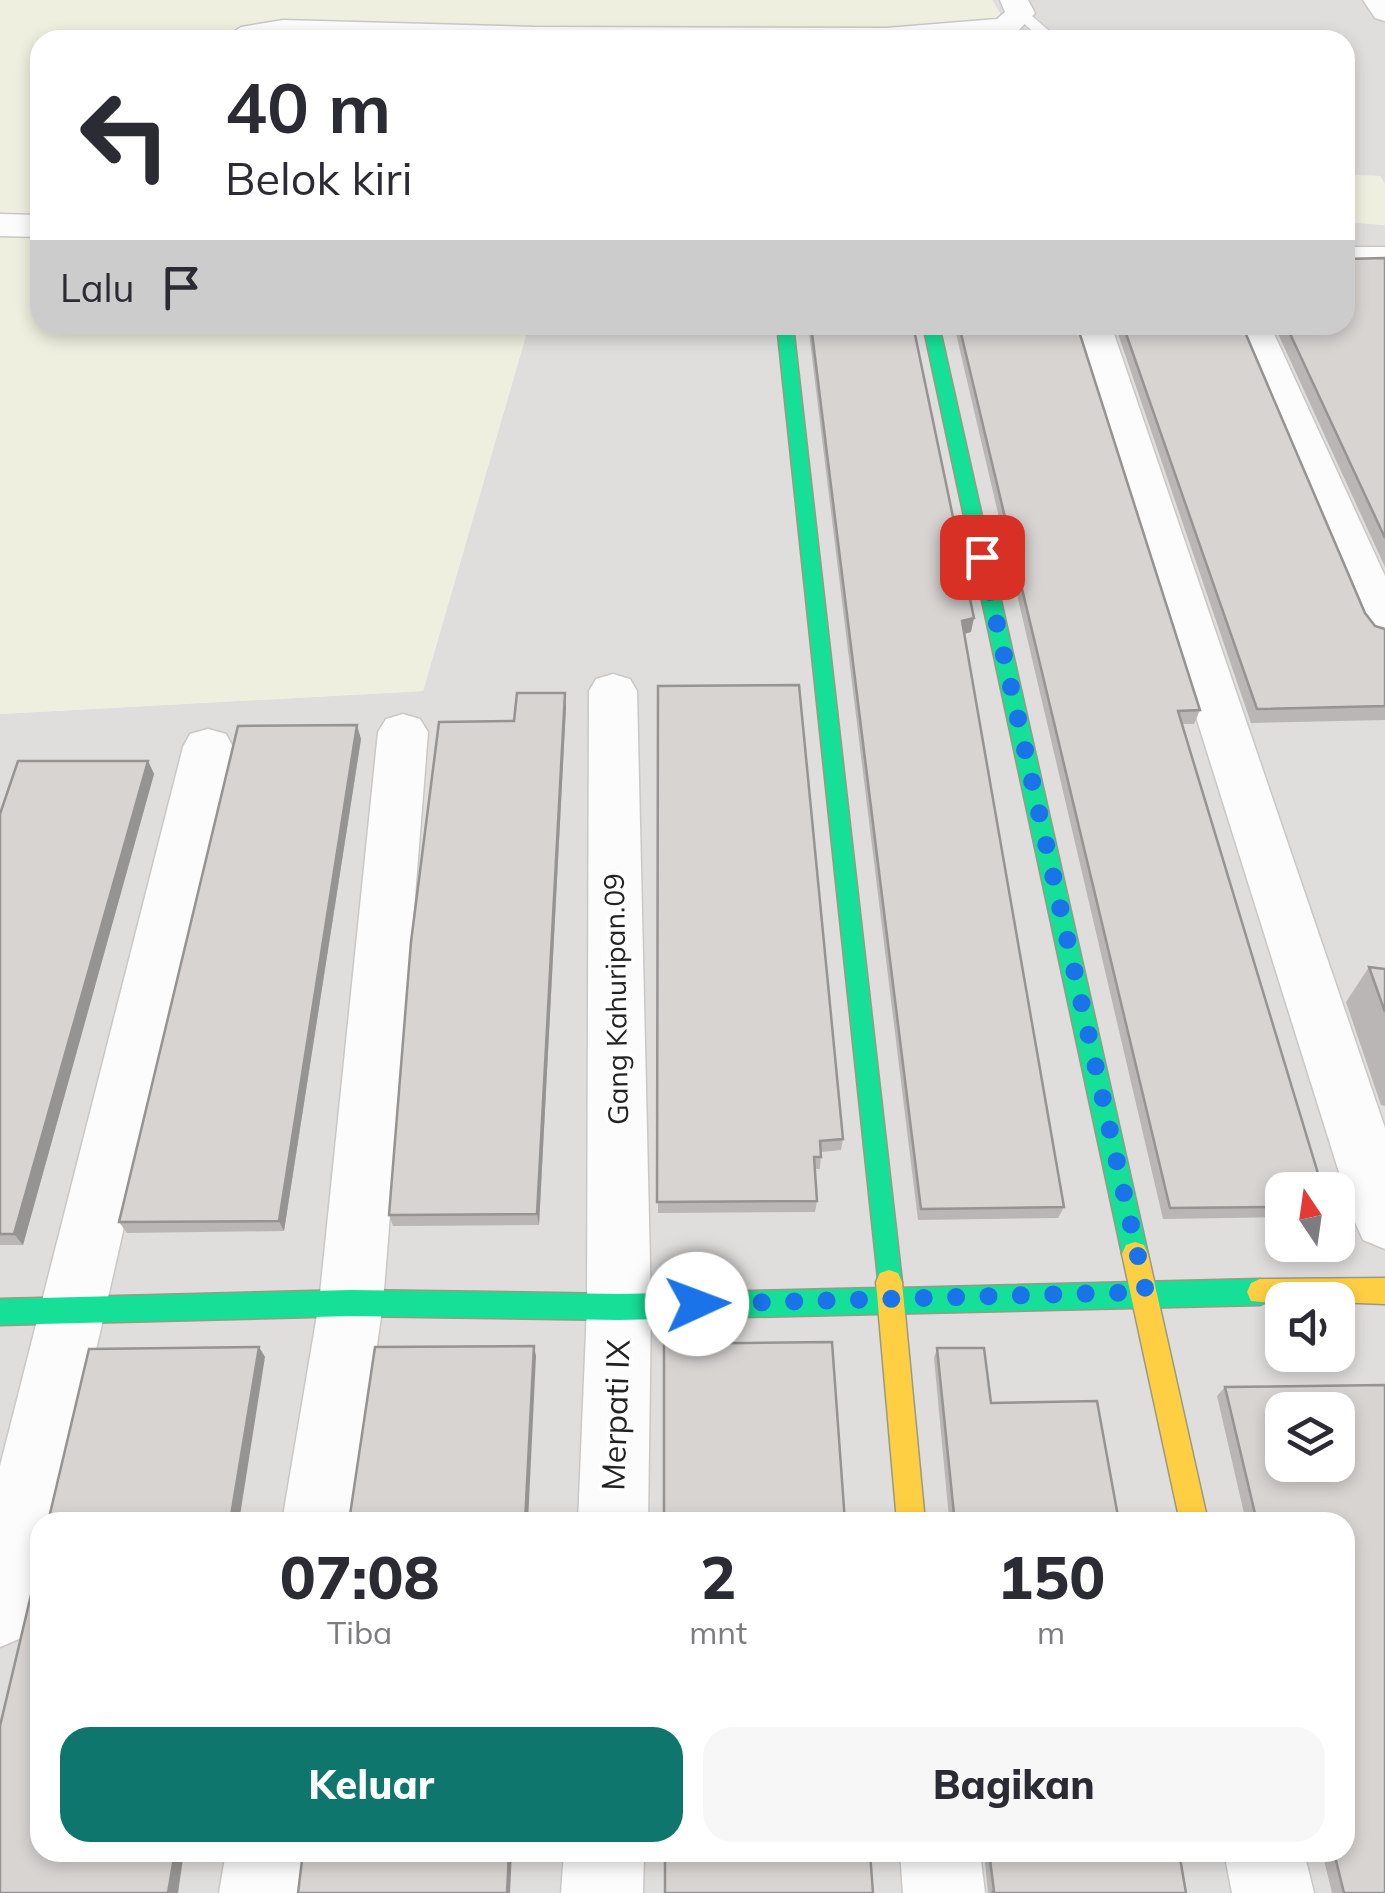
<!DOCTYPE html>
<html lang="id">
<head>
<meta charset="utf-8">
<style>
	:root { --surface:#fff; --page:#f7f7f7; --text:#2b2b33; --muted:#7c7c81; --accent:#0f766e }
	body { margin:0; font-family:Mulish,sans-serif; background:var(--page); color:var(--text); height:100vh; display:flex; flex-direction:column; font-size:38px; white-space:nowrap }
	* { box-sizing:border-box; margin:0 }
	p { font-size:32px; color:var(--muted) }
	.icon { flex:none; width:55px; height:55px; fill:none; stroke:currentColor; stroke-width:2; stroke-linecap:round; stroke-linejoin:round }
	.map { position:relative; flex:1; overflow:hidden }
	.sheet { position:absolute; left:30px; top:1512px; width:1325px; height:350px; display:flex; flex-direction:column; background:var(--surface); border-radius:30px; box-shadow:0 5px 15px #0003 }
	.sheet>* { flex:none }
	.guide { position:absolute; left:30px; top:30px; width:1325px; height:305px; border-radius:30px; box-shadow:0 5px 15px #0003; background:#fff; color:var(--text); overflow:hidden }
	.needle { width:65px; rotate:347deg }
	.tools { position:absolute; left:1265px; top:1172px; display:grid; gap:20px }
	.tools a { display:grid; place-items:center; width:90px; height:90px; border-radius:20px; background:var(--surface); box-shadow:0 5px 15px #0003; font-size:50px }
	.pin { position:absolute; display:grid; place-items:center; width:85px; height:85px; color:#fff; margin:-42px; border-radius:20px; box-shadow:0 5px 15px #0006 }
	.me { position:absolute; width:110px; margin:-55px; rotate:88deg; stroke-linejoin:round; filter:drop-shadow(0 0 8px #0008) }
	.turn { display:flex; align-items:center; gap:35px; height:210px; padding:0 30px; font-size:45px }
	.turn .icon { width:130px; height:130px; stroke-width:2.5 }
	.turn b { display:block; font-size:70px; line-height:85px }
	.then { display:flex; align-items:center; height:95px; padding:0 30px; background:#0003; gap:20px; font-size:38px }
	.eta { display:flex; justify-content:space-evenly; align-items:center; height:170px; text-align:center }
	.eta b { font-size:60px; font-weight:800; line-height:70px }
	.action { display:flex; gap:20px; margin-top:auto; padding:20px 30px }
	.action a { flex:1; height:115px; border-radius:30px; background:var(--accent); color:#fff; font-size:40px; font-weight:800; line-height:115px; text-align:center }
	.action a+a { background:var(--page); color:var(--text) }
	.map>svg:first-child { display:block }
	.residential { fill:#dfdedc; fill-rule:evenodd }
	.farmland { fill:#efefdf }
	.lines { fill:none; stroke-linecap:round; stroke-linejoin:round }
	.lane-casing { stroke:#c9c8c7; stroke-width:2 }
	.street-casing { stroke:#c9c8c7; stroke-width:3 }
	.fast-casing { stroke:#999a82; stroke-width:3 }
	.slow-casing { stroke:#999a82; stroke-width:3 }
	.lane { fill:#fdfcfc; fill-rule:evenodd }
	.street { fill:#fdfcfc; fill-rule:evenodd }
	.fast { fill:#16e098; fill-rule:evenodd }
	.slow { fill:#ffcf43; fill-rule:evenodd }
	.wall { fill:#b9b6b5; fill-rule:evenodd }
	.shaded-wall { fill:#969493 }
	.building { fill:#d7d4d2; stroke:#969493; stroke-width:2.5; fill-rule:evenodd }
	.route { stroke:#1a73e8; stroke-width:18; stroke-dasharray:0 32.4 }
	.labels { text-anchor:middle; stroke-width:8; stroke-linejoin:round; paint-order:stroke }
	.street-label { font-size:28px; fill:#222; stroke:#fff }
	.near-street-label { font-size:32px; fill:#222; stroke:#fff }
</style>
</head>
<body>
<div class="map">
<svg width="1385" height="1893" viewBox="0 0 1385 1893">
	<rect width="100%" height="100%" fill="#f0eeeb"/>
	<path class="residential" d="M992,0H1385V184L1380,176L1345,175V40H1016Z
		M1345,222L1385,225V1893H0V714L423,691L529,325H1345ZM1282,1190H1338V1245H1282ZM1282,1300H1338V1355H1282ZM1282,1410H1338V1465H1282ZM40,1522H1345V1852H40Z"/>
	<path class="farmland" d="M0,0H992L1016,40H40V325H529L423,691L0,714Z
		M1345,175L1380,176L1385,184V225L1345,222Z"/>
	<g class="lines">
		<defs>
			<path id="lane" d="M1015,10H1025L1060,40H1043L1015,16Z"/>
			<path id="street" d="M1000,0H1028L1035,13L1017,32L964,40H221L241,27L283,20L535,27L886,28L997,19L1005,12Z
				M1363,0H1385V21L1375,18Z
				M0,214L40,215V237L0,236Z
				M1345,247H1385V269H1345Z
				M1073,325H1111L1385,1128V1249L1363,1240L1354,1220Z
				M1232,325H1270L1385,576V642L1369,637L1362,626Z
				M613,674L630,679L637,691L651,1307L648,1522H578L587,1307L589,691L596,679Z
				M403,714L420,719L428,732L383,1303L352,1522H282L319,1303L378,732L386,719Z
				M208,729L226,734L233,747L57,1522H40V1595L26,1636L0,1647V1466L183,747L190,734Z
				M226,1852H306L301,1893H219Z
				M564,1852H644L643,1893H561Z
				M900,1852H980L985,1893H903Z
				M1224,1852H1304L1314,1893H1232Z"/>
			<path id="fast" d="M777,325H793L902,1282L900,1288L1260,1279L1269,1283L1273,1292L1269,1301L1260,1305L619,1320L351,1316L0,1325V1299L351,1290L619,1294L879,1288Z
				M923,325H939L1148,1254L1144,1263L1135,1266L1126,1263L1122,1254Z"/>
			<path id="slow" d="M1135,1242L1144,1245L1148,1254L1208,1522H1180L1122,1254L1126,1245Z
				M889,1270L898,1273L902,1282L925,1522H897L876,1282L880,1273Z
				M1385,1278V1304L1282,1300V1304L1251,1301L1247,1292L1251,1283L1260,1279Z"/>
		</defs>
		<use href="#lane" class="lane-casing"/>
		<use href="#street" class="street-casing"/>
		<use href="#fast" class="fast-casing"/>
		<use href="#slow" class="slow-casing"/>
		<use href="#lane" class="lane"/>
		<use href="#street" class="street"/>
		<use href="#fast" class="fast"/>
		<use href="#slow" class="slow"/>
	</g>
	<path class="wall" d="M1385,258V567L1274,325H1345Z
		M808,325H913L971,632L964,634L1064,1207L1058,1218L918,1220Z
		M954,325H1077L1200,710L1194,724H1182L1282,1190V1217L1163,1219Z
		M1115,325H1242L1365,613L1375,626L1385,629V720L1251,723Z
		M658,686L843,1139L841,1150L821,1152L820,1169H815L817,1201L815,1212L658,1213Z
		M566,707L539,1225L393,1226L389,1215Z
		M361,739L284,1231L127,1233L119,1222Z
		M148,761L154,774L23,1245H0V814Z
		M1369,967L1385,969V1106L1381,1105L1346,1002Z
		M937,1348L991,1403L1119,1522H934L937,1518H949L934,1358Z
		M1385,1385V1893H1332L1322,1852H1345V1522H1246L1217,1396L1225,1387ZM1282,1410H1338V1465H1282Z
		M984,1852H1179L1186,1893H988Z"/>
	<path class="shaded-wall" d="M974,618L971,632L959,635L962,621Z
		M565,693L566,707L539,1225L537,1214Z
		M357,725L361,739L284,1231L279,1221Z
		M148,761L154,774L23,1245L14,1234Z
		M534,1346L536,1356L528,1522H525Z
		M259,1347L265,1357L239,1522H230Z
		M175,1852H184L178,1893H168Z
		M509,1852H512L510,1893H507Z"/>
	<path class="building" d="M1385,258V538L1286,325H1345V259Z
		M811,325H913L974,618L962,621L1064,1207L921,1209Z
		M959,325H1077L1200,710L1178,711L1323,1190H1282V1207L1170,1208Z
		M1123,325H1242L1365,613L1375,626L1385,629V706L1257,709Z
		M799,685L843,1139L820,1141L821,1157H814L817,1201L657,1202L658,686Z
		M517,693H565L537,1214L389,1215L411,942L439,722L514,721Z
		M357,725L279,1221L119,1222L238,726Z
		M18,761H148L14,1234H0V814Z
		M1369,967L1385,969V1012Z
		M832,1342L845,1522H664V1344Z
		M534,1346L525,1522H343L344,1518L350,1515L375,1347Z
		M259,1347L230,1522H48L89,1349Z
		M937,1348H984L991,1403L1097,1401L1119,1522H937V1518H950L954,1514Z
		M1385,1385V1893H1344L1334,1852H1345V1522H1257L1225,1387ZM1282,1410H1338V1465H1282Z
		M40,1557V1852H175L168,1893H0V1726Z
		M303,1852H509L507,1893H298Z
		M665,1852H870L873,1893H665Z
		M989,1852H1179L1186,1893H992L994,1891Z"/>
	<g class="lines">
		<path class="route" d="M697,1304L1146,1292L982,557"/>
	</g>
	<g class="labels">
		<g class="street-label">
			<text transform="translate(616 999) rotate(-91)" y="10">Gang Kahuripan.09</text>
		</g>
		<g class="near-street-label">
			<text transform="translate(616 1415) rotate(-88)" y="11">Merpati IX</text>
		</g>
	</g>
</svg>
<div class="tools">
<a><svg class="needle" viewBox="-14 -14 28 28"><path d="M0-13l5 13h-10z" fill="#e53935"/><path d="M0 13l5-13h-10z" fill="#7c7c81"/></svg></a>
<a><svg class="icon" aria-label="sound" viewBox="0 0 24 24"><path d="M4 9h4l5-4v14l-5-4H4zM17 9q2 3 0 6"/></svg></a>
<a><svg class="icon" aria-label="layers" viewBox="0 0 24 24"><path d="M12 4l9 5-9 5-9-5zM3 14l9 5 9-5"/></svg></a>
</div>
<div class="pin" style="left:982px;top:557px;background:#d93025"><svg class="icon" aria-label="arrive" viewBox="0 0 24 24"><path d="M6 21V4h12l-3 4 3 4H6"/></svg></div>
<svg class="me" style="left:697px;top:1304px" viewBox="-20 -20 40 40"><circle r="19" fill="#fff"/><path d="M0-13L10 11 0 6-10 11z" fill="#1a73e8"/></svg>
<div class="guide">
<div class="turn"><svg class="icon" aria-label="left" viewBox="0 0 24 24"><path d="M17 20v-9H6M10 6l-5 5 5 5"/></svg><div><b>40 m</b>Belok kiri</div></div>
<div class="then">Lalu<svg class="icon" aria-label="arrive" viewBox="0 0 24 24"><path d="M6 21V4h12l-3 4 3 4H6"/></svg></div>
</div>
<section class="sheet">
<div class="eta">
<div><b>07:08</b><p>Tiba</p></div>
<div><b>2</b><p>mnt</p></div>
<div><b>150</b><p>m</p></div>
</div>
<div class="action"><a>Keluar</a><a>Bagikan</a></div>
</section>
</div>
</body>
</html>
